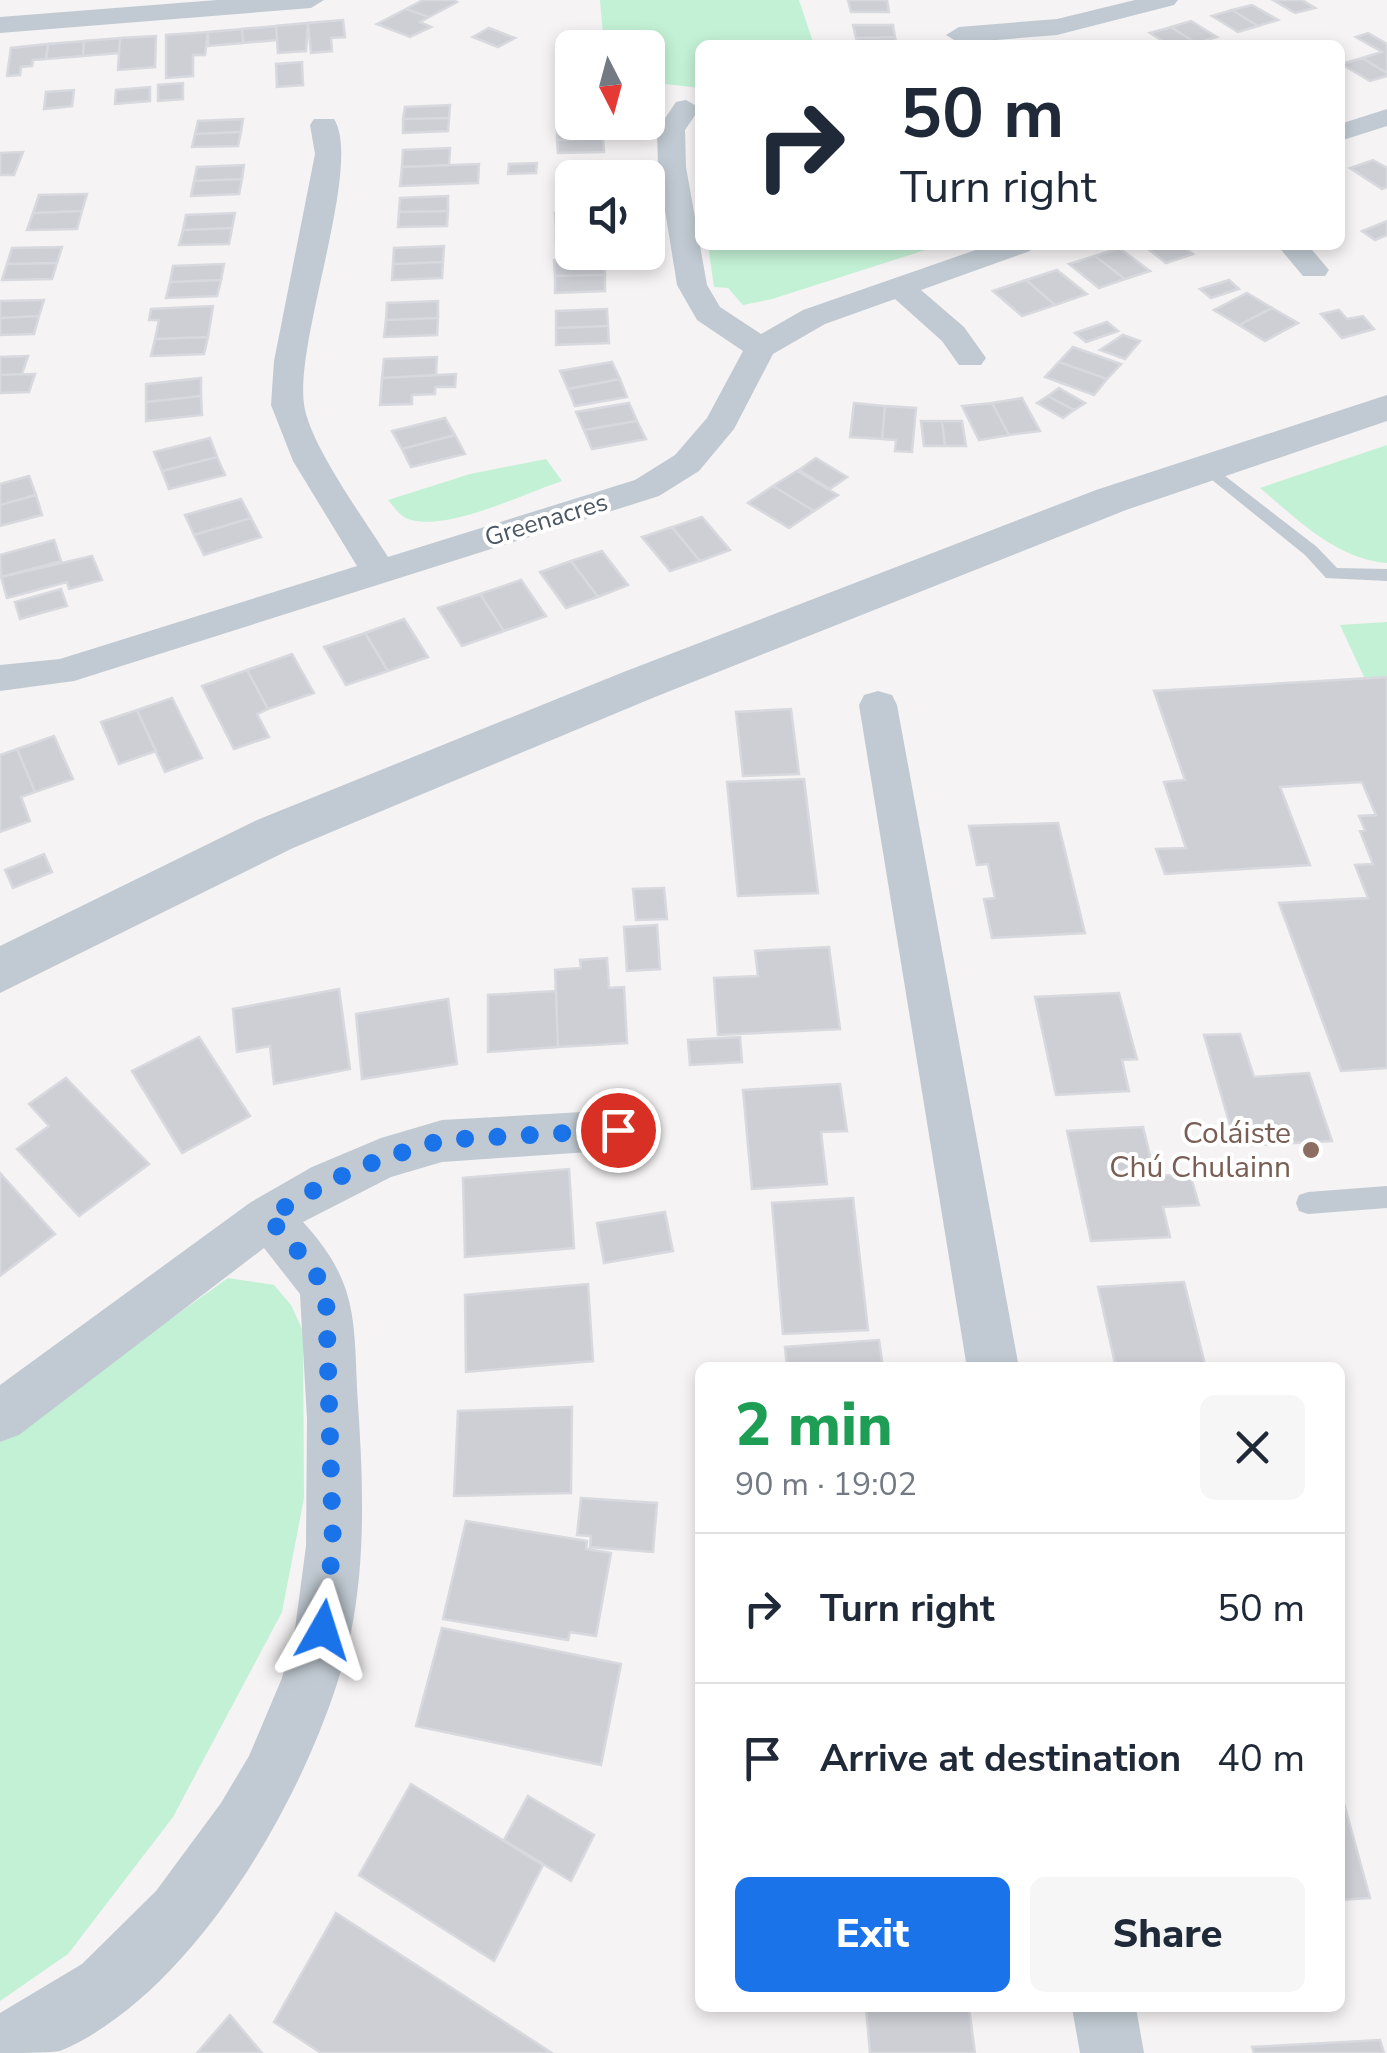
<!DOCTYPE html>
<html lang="en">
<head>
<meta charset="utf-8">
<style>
	:root { --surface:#fff; --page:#f6f6f7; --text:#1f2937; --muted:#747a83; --line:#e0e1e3; --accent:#1a73e8 }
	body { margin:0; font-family:"Nunito Sans",sans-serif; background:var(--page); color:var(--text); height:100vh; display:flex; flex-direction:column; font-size:38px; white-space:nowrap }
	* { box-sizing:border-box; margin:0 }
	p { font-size:32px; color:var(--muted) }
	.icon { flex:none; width:55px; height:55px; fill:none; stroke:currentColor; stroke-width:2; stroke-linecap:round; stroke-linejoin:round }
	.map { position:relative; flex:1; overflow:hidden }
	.drawer { position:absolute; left:695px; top:1362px; width:650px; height:650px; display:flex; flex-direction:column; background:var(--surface); border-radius:15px; box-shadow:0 5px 15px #0003 }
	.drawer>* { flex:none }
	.hud { position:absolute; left:695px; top:40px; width:650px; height:210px; border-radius:15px; box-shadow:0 5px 15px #0003; background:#fff; color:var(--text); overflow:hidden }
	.needle { width:65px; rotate:174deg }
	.controls { position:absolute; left:555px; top:30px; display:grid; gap:20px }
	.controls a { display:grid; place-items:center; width:110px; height:110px; border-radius:15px; background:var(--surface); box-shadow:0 5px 15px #0003; font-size:50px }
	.pin { position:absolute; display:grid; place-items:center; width:85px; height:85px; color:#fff; margin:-42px; border:5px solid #fff; border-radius:50%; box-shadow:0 2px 10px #0007 }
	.me { position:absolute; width:110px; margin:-55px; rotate:6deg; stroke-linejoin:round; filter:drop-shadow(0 0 8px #0008) }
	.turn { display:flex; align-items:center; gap:35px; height:210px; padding:0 40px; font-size:45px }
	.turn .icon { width:130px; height:130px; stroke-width:2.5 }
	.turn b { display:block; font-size:70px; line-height:85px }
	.round { display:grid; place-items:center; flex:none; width:105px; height:105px; border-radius:15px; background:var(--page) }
	.head { display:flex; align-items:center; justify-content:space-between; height:170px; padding:0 40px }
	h1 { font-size:60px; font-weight:800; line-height:75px; color:#1e9e55 }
	.action { display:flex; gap:20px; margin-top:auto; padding:20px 40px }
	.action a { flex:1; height:115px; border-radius:15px; background:var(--accent); color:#fff; font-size:40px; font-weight:800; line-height:115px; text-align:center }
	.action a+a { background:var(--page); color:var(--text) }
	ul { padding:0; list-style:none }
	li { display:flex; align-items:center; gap:30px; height:150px; padding:0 40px; border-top:2px solid var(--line) }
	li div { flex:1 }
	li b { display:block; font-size:38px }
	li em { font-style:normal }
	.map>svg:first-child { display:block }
	.green { fill:#c3f1d5 }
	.building { fill:#cdcfd5; stroke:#d7d9de; stroke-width:2.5 }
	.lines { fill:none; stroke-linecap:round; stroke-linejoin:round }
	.service { fill:#c1cad2; fill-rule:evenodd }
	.minor { fill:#c1cad2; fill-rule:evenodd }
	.tertiary { fill:#c1cad2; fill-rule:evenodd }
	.route { stroke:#1a73e8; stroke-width:18; stroke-dasharray:0 32.4 }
	.education-dot { fill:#8d6e63; stroke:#fff; stroke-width:4 }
	.labels { text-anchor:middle; stroke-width:8; stroke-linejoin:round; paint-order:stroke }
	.far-street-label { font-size:25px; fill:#4a5661; stroke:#fff }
	.education-label { font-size:30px; fill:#785e54; stroke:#fff; text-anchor:end }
</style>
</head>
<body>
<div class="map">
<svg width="1387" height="2053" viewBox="0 0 1387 2053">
	<rect width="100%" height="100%" fill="#f5f3f3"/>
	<path class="green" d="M600,0H799L814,45H700V88L648,82V48L604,47Z
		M708,245H941L772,299L743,305L728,288L714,287Z
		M1387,445V563C1336,559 1297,519 1260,488Z
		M546,459L562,481C523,494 451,530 411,520C400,517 395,508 388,500L470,474Z
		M1387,622V677L1365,679L1340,625Z
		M228,1278L274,1285L291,1305L303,1331L304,1498L282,1612L173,1817L68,1954L0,2001V1441Z"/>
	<path class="building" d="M423,0H453L457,2L429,17L406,9Z
		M848,0H887L889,12H851Z
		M1273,0H1302L1315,8L1295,13Z
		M1252,5L1278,20L1258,26L1232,10Z
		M406,9L429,17L420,22L431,27L410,37L377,24Z
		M1232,10L1258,26L1238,32L1212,16Z
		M343,20L345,37L331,38L332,51L311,53L308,23Z
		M1191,21L1217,37L1196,43L1171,27Z
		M308,23L306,51L278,53L276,26Z
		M853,25H893L895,37L856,38Z
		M276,26L277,40L243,43L242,29Z
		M1171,27L1196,43L1169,45L1150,33Z
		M489,28L515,38L498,47L473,37Z
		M242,29L243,43L208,46V32Z
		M208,32L205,55H193V76L166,78V35Z
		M1368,33L1387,44V73L1362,58L1382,52L1356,37Z
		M156,36L155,67L118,70L120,38Z
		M895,37L897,45H857L856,38Z
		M120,38L119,53L83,56L84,41Z
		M84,41L83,56L46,59L48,44Z
		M48,44L46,59L33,60L32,66L21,67L20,75L7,76L11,48Z
		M1362,58L1387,73V76L1370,81L1341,64Z
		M302,62L303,85L277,87L276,64Z
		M183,83V99L158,101V85Z
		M150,87V101L115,104L116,90Z
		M74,90L72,106L44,109L46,92Z
		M450,105L449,118L403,119L405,107Z
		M449,118L448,131L403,133V119Z
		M243,119L241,132L195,134L198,121Z
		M602,125L603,138L557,140V126Z
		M241,132L238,146L192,147L195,134Z
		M603,138L604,152L558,153L557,140Z
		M450,148L449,165L402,167L403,150Z
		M23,152L14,175H0V153Z
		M1373,160L1387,168V187L1382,189L1350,168Z
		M537,163L536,173L508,174L509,164Z
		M479,164L478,183L400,186L402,167Z
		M244,165L242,179L194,181L197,167Z
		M605,166L606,178H572V182H559L558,168Z
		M242,179L239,194L191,196L194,181Z
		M87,194L82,211L33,213L39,195Z
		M448,196V211L399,212L400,198Z
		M82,211L77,229L27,230L33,213Z
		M448,211L447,226L398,227L399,212Z
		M235,213L232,228L183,230L186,215Z
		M555,213H572V228H556Z
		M1387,221V235L1375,240L1362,231Z
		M232,228L229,244L179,245L183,230Z
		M556,228H572V243L556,244Z
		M1143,245H1181L1193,254L1166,263Z
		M444,246L443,262L393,264L394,248Z
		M62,247L57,263L7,264L12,248Z
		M1119,248L1150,271L1125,279L1095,256Z
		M1095,256L1125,279L1099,288L1069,264Z
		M604,259L605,275L555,276L554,260Z
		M443,262L442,278L392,280L393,264Z
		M57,263L52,279L2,280L7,264Z
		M224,264L221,280L170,282L173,266Z
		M1057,270L1087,294L1055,305L1026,280Z
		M605,275V291L555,293V276Z
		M221,280L217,296L166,298L170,282Z
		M1026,280L1055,305L1022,316L993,291Z
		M1229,280L1239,289L1211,298L1200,289Z
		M1247,293L1272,308L1239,325L1214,310Z
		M44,300L39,316L0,318V301Z
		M438,301V318L386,320L387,303Z
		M213,306L208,337L155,339L159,320H149L151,309Z
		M1272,308L1298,323L1265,341L1239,325Z
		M607,309L608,326L556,328V311Z
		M1339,310L1347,319L1363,316L1374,329L1342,338L1321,314Z
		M39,316L34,334L0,335V318Z
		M438,318L437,335L384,337L386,320Z
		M1107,322L1118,331L1086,342L1075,333Z
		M608,326L609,343L556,345V328Z
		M1123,335L1140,341L1125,359L1100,350Z
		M208,337L204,354L151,356L155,339Z
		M1073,347L1121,364L1107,379L1059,362Z
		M28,356L22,374L0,375V357Z
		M437,357L436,375L382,378L384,359Z
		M612,362L620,379L568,389L560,371Z
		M1059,362L1107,379L1094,395L1045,377Z
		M35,374L29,392L0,393V375Z
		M456,374L455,387H435V394L412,395V404L380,405L382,378Z
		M201,378V396L146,402V384Z
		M620,379L627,397L575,406L568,389Z
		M1059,388L1085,403L1074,410L1048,396Z
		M201,396L202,415L146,421V402Z
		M1048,396L1074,410L1063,418L1037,403Z
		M1022,398L1040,431L1009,435L992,403Z
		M629,403L637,421L584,430L576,412Z
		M854,403L885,406L882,439L850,437Z
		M992,403L1009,435L979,440L962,406Z
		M885,406L916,408L912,452L895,451L896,440L882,439Z
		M445,418L455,435L402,449L392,431Z
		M637,421L646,439L592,449L584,430Z
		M921,421H942L945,446H924Z
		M942,421H962L966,446H945Z
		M455,435L465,454L411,467L402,449Z
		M210,438L217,457L162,471L154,452Z
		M217,457L225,475L169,489L162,471Z
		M816,458L847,477L830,489L799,470Z
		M797,471L838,495L814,511L773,486Z
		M29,476L36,495L0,505V484Z
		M773,486L814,511L789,528L748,503Z
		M36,495L42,515L0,526V505Z
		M241,499L251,518L194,535L185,515Z
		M702,517L730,550L700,561L672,527Z
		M251,518L261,537L204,555L194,535Z
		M672,527L700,561L670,571L642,537Z
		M54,540L61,561L1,577L0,555Z
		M602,551L628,585L598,597L571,561Z
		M92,556L102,580L69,589L67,582L7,598L1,577Z
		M571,561L598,597L566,608L540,572Z
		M521,580L546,616L504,631L480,594Z
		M61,589L67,606L20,619L15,602Z
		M480,594L504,631L462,646L438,608Z
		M404,619L428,657L388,671L365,633Z
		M365,633L388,671L346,685L324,647Z
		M292,654L314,693L268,709L247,670Z
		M247,670L268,709L257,714L269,737L234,749L202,686Z
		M1387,677V1068L1341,1071L1279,903L1368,898L1355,865L1373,864L1360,831L1365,830L1359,816L1376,815L1362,782L1280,787L1310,865L1165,874L1156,849L1186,848L1164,782L1185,780L1154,691Z
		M172,698L202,758L165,772L137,710Z
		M791,709L799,774L743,776L736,712Z
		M137,710L156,751L119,764L101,722Z
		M54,736L73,779L35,792L17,749Z
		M17,749L35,792L21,797L30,821L0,832V755Z
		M804,779L818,893L738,896L727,782Z
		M1058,823L1085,933L992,938L984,899L995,898L988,864L977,865L969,826Z
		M44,854L52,872L13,888L5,870Z
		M664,888L667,919L636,920L633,889Z
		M657,925L660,969L627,971L624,927Z
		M829,947L840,1029L718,1035L714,978L758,976L755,951Z
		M607,958L609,988L624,987L627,1043L558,1047L555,970L581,968L580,960Z
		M339,989L350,1069L274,1084L270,1046L237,1052L233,1009Z
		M556,991L558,1047L488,1052V995Z
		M1119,993L1137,1059L1122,1060L1129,1091L1056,1095L1035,997Z
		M448,999L457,1064L362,1079L356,1014Z
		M1240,1034L1254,1077L1309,1073L1332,1141L1236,1146L1204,1035Z
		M199,1037L250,1116L182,1153L132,1071Z
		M740,1037L742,1062L690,1065L688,1040Z
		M66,1078L149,1164L79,1216L17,1149L49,1126L29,1104Z
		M840,1084L847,1131L821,1132L827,1184L752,1189L743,1090Z
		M1143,1127L1155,1176L1190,1174L1199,1205L1163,1207L1170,1237L1091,1241L1067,1131Z
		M569,1169L574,1248L465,1257L463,1178Z
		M0,1173L55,1234L0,1276Z
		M853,1198L868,1330L783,1334L772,1203Z
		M665,1212L673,1251L604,1263L597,1223Z
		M1184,1282L1206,1368H1116L1098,1287Z
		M588,1284L593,1361L466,1372L465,1295Z
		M879,1340L883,1368H787L785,1347Z
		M572,1407L571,1493L454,1496L458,1411Z
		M581,1498L657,1503L653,1552L590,1547L591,1536L577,1535Z
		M466,1521L587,1541L586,1549L611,1553L596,1636L570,1632L568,1640L443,1619Z
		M442,1628L621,1664L601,1765L416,1726Z
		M411,1784L543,1865L494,1961L359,1875Z
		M1340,1789L1370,1898L1340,1900Z
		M528,1796L594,1835L571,1881L504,1840Z
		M336,1913L552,2053H321L274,2022Z
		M866,2008H969L975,2053H870Z
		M230,2015L262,2053H197Z
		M1380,2040L1384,2053H1254L1252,2047Z"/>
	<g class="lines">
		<path class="service" d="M1207,462L1317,547L1337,568L1387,569V581L1326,578L1305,555L1201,471V463Z
			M1387,1186V1208L1308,1214L1299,1211L1296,1203L1299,1195L1308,1192Z"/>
		<path class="minor" d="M217,0H324L311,8L0,33V17Z
			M1135,0H1178L1174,5L1057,35L959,43L946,35L959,27L1057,19Z
			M686,100L700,108L685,130L686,167L707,285L720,307L761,334L803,310L990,245H1034L1030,251L921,290L964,327L986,358L981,365H959L942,341L895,299L825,324L773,354L734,429L699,471L659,496L74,681L0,691V665L60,659L357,566L293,461L271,405L274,361L315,154L310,125L314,119H334C363,164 295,339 304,404C309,444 365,520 388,557L635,480L675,455L707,418L743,351L697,320L677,285L658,167L657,130L676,102Z
			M1387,109V126L1340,141V124Z
			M1277,245H1308L1329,270L1325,276H1303Z
			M878,691L892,695L897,705L1019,1368H967L859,705L864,695Z
			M618,1110L635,1116L642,1130L635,1144L618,1150L442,1162L391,1177L303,1222C361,1285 353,1324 358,1404C363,1479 366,1558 351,1632C321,1773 199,1993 60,2051C44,2053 18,2053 0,2053V2013L82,1964L156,1891L221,1803L249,1756L282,1678L295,1629L306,1546L307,1419L300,1294L264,1248L19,1435L0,1442V1385L251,1202L312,1167L381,1138L442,1120Z
			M1072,2008H1136L1144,2053H1080Z"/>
		<path class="tertiary" d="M1387,395V421L1126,510L655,697L293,848L0,993V946L257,820L621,673L1096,490Z"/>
	</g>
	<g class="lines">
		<path class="route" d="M323,1630L333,1546L326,1294L313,1268L268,1217L328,1182L381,1159L442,1140L618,1130"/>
	</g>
	<circle class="education-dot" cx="1311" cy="1150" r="10"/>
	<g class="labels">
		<g class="far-street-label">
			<text transform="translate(546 519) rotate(-17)" y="9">Greenacres</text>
		</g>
		<g class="education-label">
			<text x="1291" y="1143">Coláiste<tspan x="1291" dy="34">Chú Chulainn</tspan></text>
		</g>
	</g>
</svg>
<div class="controls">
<a><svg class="needle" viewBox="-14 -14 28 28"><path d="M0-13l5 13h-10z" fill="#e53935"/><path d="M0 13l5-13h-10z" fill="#747a83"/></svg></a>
<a><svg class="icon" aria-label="sound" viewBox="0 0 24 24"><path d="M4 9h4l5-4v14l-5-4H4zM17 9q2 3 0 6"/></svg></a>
</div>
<div class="pin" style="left:618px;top:1130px;background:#d93025"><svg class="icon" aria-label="arrive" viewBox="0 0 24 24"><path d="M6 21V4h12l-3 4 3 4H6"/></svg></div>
<svg class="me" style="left:323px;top:1630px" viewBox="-20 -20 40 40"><path d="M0-17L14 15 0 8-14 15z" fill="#1a73e8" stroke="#fff" stroke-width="4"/></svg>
<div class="hud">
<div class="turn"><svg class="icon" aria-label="right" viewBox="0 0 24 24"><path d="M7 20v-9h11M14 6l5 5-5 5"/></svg><div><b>50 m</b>Turn right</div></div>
</div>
<section class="drawer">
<div class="head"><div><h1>2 min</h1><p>90 m · 19:02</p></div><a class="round"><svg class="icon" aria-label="close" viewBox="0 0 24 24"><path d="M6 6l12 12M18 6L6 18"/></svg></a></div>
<ul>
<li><svg class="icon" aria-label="right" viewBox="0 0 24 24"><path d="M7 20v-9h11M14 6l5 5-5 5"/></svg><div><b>Turn right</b></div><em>50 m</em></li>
<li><svg class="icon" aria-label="arrive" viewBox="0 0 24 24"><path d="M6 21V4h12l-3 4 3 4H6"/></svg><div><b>Arrive at destination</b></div><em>40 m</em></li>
</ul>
<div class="action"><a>Exit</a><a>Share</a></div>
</section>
</div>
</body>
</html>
